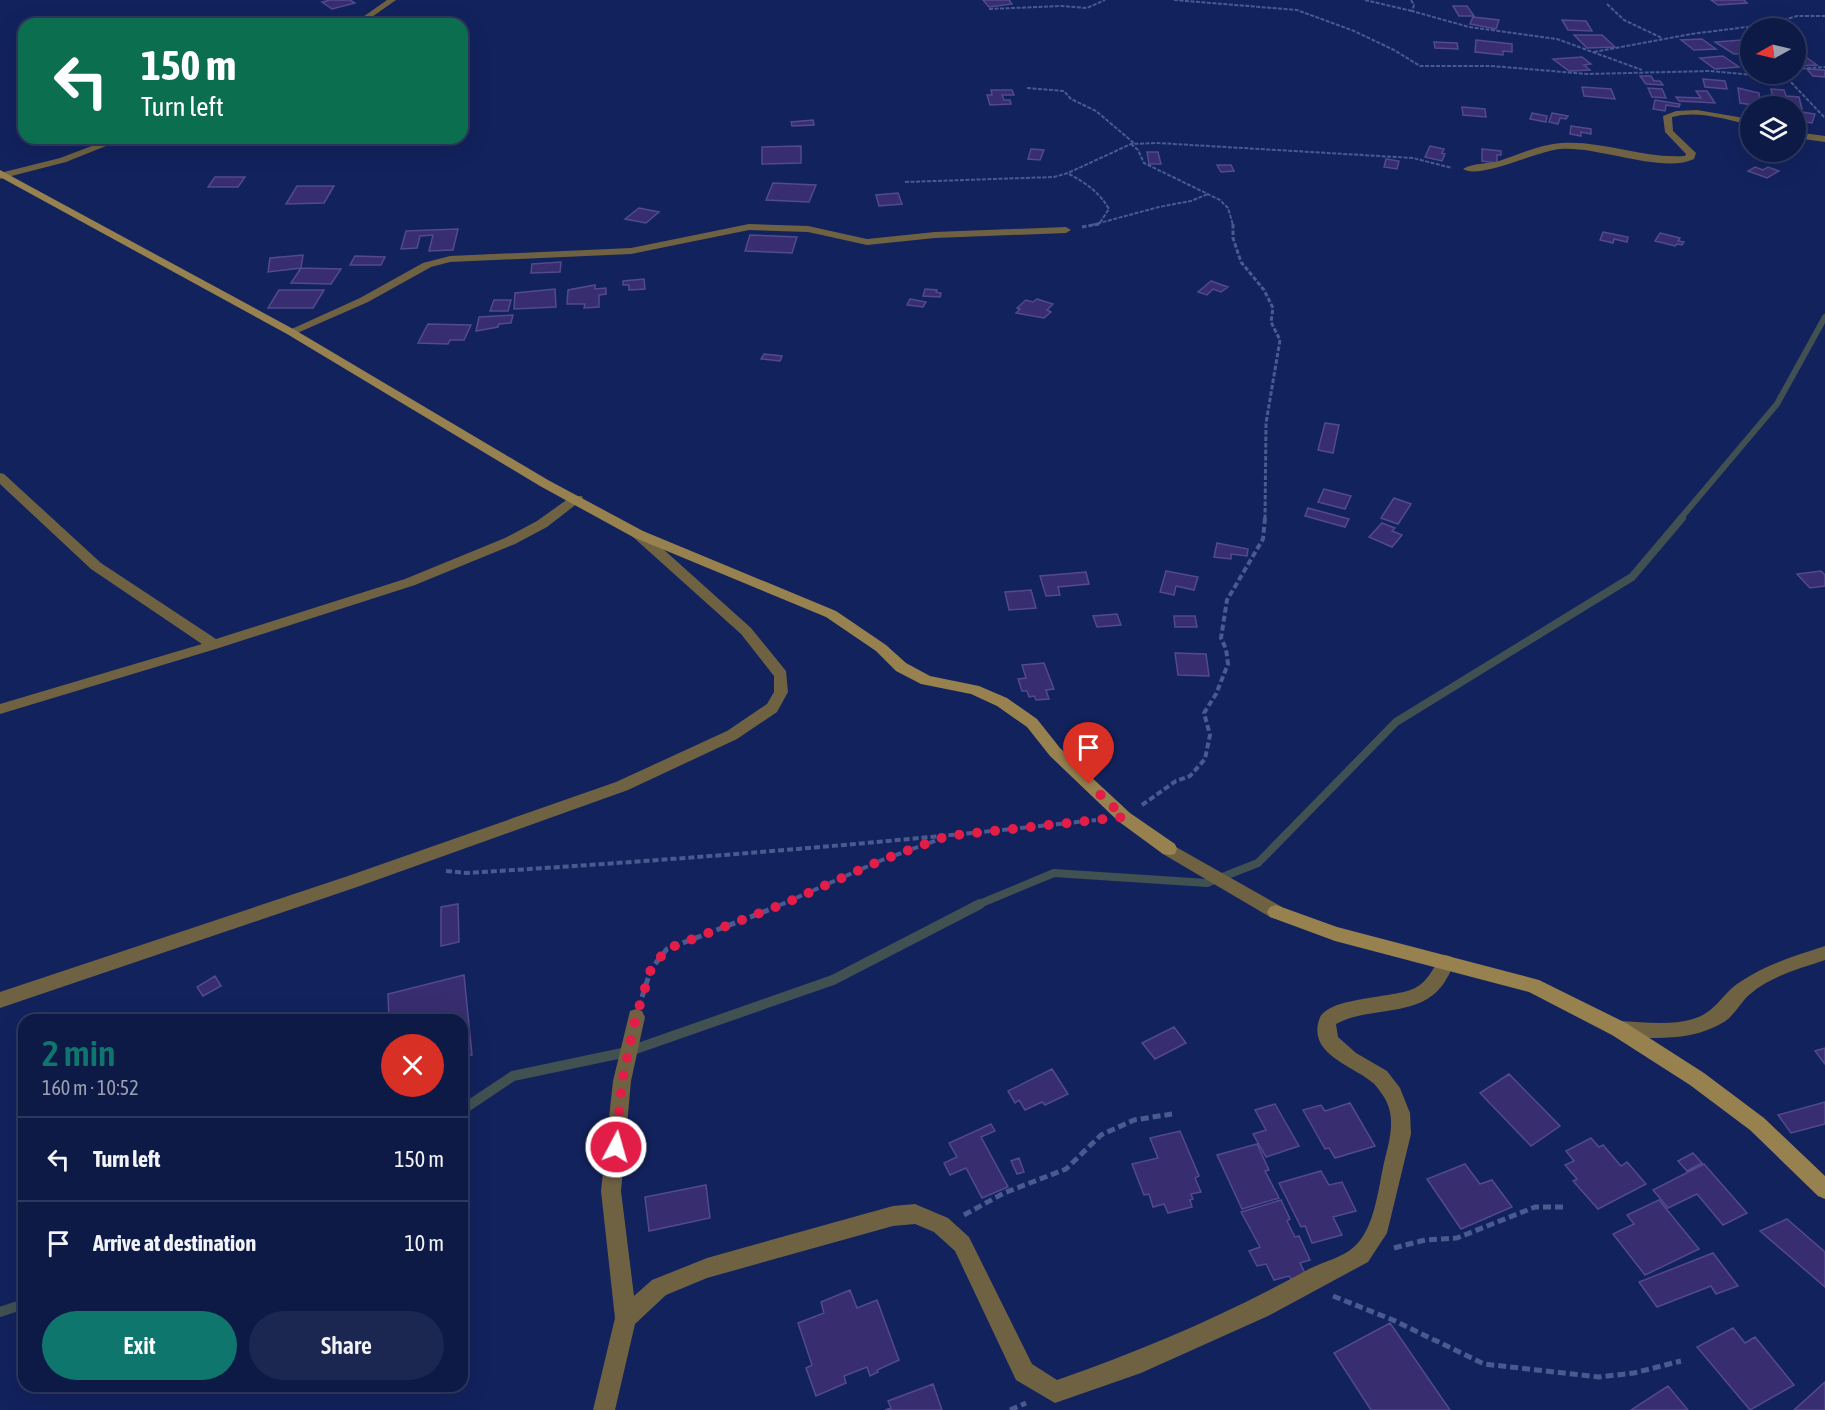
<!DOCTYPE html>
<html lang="en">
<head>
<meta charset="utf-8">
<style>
	:root { --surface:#0e1a46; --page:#1c2751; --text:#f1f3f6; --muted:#9ba1b3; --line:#2e385f; --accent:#0f766e }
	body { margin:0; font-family:"Asap Condensed",sans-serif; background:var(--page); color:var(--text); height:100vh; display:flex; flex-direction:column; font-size:22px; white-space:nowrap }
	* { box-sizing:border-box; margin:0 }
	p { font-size:20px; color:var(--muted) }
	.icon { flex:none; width:33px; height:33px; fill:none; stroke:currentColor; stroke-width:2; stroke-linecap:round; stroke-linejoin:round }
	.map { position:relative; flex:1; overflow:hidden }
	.sheet { position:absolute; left:18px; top:1014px; width:450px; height:378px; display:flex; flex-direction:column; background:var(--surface); border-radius:18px; box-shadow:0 6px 24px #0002,0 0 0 2px var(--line) }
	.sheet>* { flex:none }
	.hud { position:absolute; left:18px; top:18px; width:450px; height:126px; border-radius:18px; box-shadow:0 6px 24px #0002,0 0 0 2px var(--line); background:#0b6e4f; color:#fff; overflow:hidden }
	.needle { width:39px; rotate:262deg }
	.buttons { position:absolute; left:1740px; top:18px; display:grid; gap:12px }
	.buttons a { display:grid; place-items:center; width:66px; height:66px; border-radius:50%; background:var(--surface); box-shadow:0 6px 24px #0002,0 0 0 2px var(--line); font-size:30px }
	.pin { position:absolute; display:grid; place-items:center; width:51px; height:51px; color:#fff; margin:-62px -26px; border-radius:50% 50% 50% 0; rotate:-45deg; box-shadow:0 0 6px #0007 }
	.pin .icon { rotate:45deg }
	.me { position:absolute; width:66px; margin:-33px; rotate:6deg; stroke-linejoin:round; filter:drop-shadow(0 0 4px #0008) }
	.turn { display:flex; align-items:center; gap:21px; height:126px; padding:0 24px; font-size:27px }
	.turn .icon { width:78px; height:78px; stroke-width:2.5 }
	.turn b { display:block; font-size:42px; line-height:51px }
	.round { display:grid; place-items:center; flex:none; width:63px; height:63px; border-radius:32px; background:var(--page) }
	.overview { display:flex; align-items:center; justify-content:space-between; height:102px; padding:0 24px }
	h1 { font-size:36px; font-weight:600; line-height:45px; color:var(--accent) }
	.cta { display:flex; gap:12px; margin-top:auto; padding:12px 24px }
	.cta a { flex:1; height:69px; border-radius:36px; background:var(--accent); color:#fff; font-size:24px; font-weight:600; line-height:69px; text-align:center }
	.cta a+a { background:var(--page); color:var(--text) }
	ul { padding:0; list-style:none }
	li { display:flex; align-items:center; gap:18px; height:84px; padding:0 24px; border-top:2px solid var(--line) }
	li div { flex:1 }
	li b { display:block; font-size:22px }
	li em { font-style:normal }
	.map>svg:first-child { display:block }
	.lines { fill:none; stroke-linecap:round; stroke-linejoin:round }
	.stream-far2 { stroke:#415152; stroke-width:6 }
	.stream-far1 { stroke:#415152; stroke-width:8 }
	.stream { stroke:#415152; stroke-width:10 }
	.building { fill:#382d6e; stroke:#524a8d; stroke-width:1.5 }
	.path-far3 { stroke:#4a5a8e; stroke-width:2; stroke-dasharray:4 1.5; stroke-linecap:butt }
	.path-far2 { stroke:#4a5a8e; stroke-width:3; stroke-dasharray:4.5 2; stroke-linecap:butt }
	.path-far1 { stroke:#4a5a8e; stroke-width:4; stroke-dasharray:6 3; stroke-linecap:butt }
	.path { stroke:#4a5a8e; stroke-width:5; stroke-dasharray:8 4; stroke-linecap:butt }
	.street { fill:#6f6243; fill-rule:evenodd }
	.secondary { fill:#97814f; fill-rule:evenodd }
	.route { stroke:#e11d48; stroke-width:10; stroke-dasharray:0 18 }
</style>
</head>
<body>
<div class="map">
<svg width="1825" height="1410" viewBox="0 0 1825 1410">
	<rect width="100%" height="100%" fill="#12225d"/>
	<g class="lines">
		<path class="stream-far2" d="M1680,519L1777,404L1825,317"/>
		<path class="stream-far1" d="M977,905L1054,873L1207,883L1258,863L1396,722L1632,577L1682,518"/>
		<path class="stream" d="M462,1110L513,1076L627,1052L833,980L980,904
			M0,1312L24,1304"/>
	</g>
	<path class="building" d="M330,0H350L355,3L332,9L322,2Z
		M983,0H1009L1012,4L989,7Z
		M1711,0H1744L1747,3L1718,5Z
		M1453,6H1467L1474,16H1459Z
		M1473,17L1499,20L1496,29L1470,24Z
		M1562,20L1586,21L1592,31L1568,30Z
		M1574,35H1602L1615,47L1587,48Z
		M1702,39L1716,49L1694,50L1681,40Z
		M1476,40L1512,44V52L1503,51V55L1475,52Z
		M1742,40L1750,45V51H1748L1750,53L1734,54L1715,42Z
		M1434,42L1457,43L1458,49L1435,48Z
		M1803,55L1817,65L1796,66V56Z
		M1723,56L1739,67L1715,69L1700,58Z
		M1582,57L1591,64L1584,65L1590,70L1569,71L1553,59Z
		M1807,69L1825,70V77L1813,76Z
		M1640,76H1651L1654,81H1660L1663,85L1646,84Z
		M1703,79L1725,81L1727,89L1705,87Z
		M1582,87L1611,89L1615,99L1584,96Z
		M1648,88L1662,89L1666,98L1652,97Z
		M1738,88L1759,93L1760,106L1740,103Z
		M1771,89L1784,90L1786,96L1799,97L1802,109L1775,106Z
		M991,90H1012L1014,95H1002L1004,100H1010L1011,104L990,105L987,95H992Z
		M1696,91H1707L1715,103L1679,101L1676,97L1701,98Z
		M1655,100L1680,104L1679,107L1666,105L1665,111L1653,109Z
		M1462,107L1485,109L1486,117L1463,115Z
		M1802,112L1815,114L1812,123L1799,121Z
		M1532,113L1547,116L1546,122L1530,119Z
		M1552,113L1568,116L1566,119L1560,118L1558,124L1549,122Z
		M813,120L814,125L792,126L791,122Z
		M1571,126L1591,129V134L1581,132V136L1570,134Z
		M801,146V163L762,164V147Z
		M1430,146L1444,149L1442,153L1445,154L1442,161L1425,157Z
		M1031,149L1044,150L1040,160L1028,159Z
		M1482,149L1501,151V155H1497V163L1482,161Z
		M1147,152H1158L1161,164H1149Z
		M1386,159L1399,161L1397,169L1384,167Z
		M1217,165H1231L1234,171L1221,172Z
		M1755,167L1763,170L1768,167L1779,171L1767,178L1748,171Z
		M215,177H245L238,187H208Z
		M773,183L816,185L809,202L766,200Z
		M297,186H334L324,203L286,204Z
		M898,193L902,204L879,206L876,195Z
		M639,208L659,212L646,223L625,219Z
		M458,229L453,250L429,251L433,235L420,236L417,248L401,249L406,231Z
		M1603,232L1628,237L1627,242L1614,239L1613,243L1600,240Z
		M1660,233L1680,238L1678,241L1684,242L1682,245L1677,244L1675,246L1655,241Z
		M750,235L797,237L792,253L745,251Z
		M303,255L301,268L268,272L270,258Z
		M355,256L385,257L381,265H350Z
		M561,262L560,272L531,273L532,264Z
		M301,268L341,269L331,284L291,283Z
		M644,279L645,289L629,290V285H623V281Z
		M1211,281L1228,287L1221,292L1213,289L1207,295L1198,292Z
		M595,285V289L606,288V294L599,295V307L584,308L585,304H567L568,290Z
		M555,289L556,307L514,309L515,293Z
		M925,289L937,290L936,292L941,293L940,297L923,296Z
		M279,290H324L313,308H268Z
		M910,299L926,302L923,307L907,305Z
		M1037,299L1053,304L1047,310L1051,312L1044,318L1016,313L1020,309L1017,308L1026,300L1033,302Z
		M494,300H511L508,311H490Z
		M513,315L511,323L499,324L498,327L476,331L479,317Z
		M428,324L471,325L464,340H450L448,344L418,343Z
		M764,354L782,356L780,361L761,359Z
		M1325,423L1339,425L1333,453L1318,450Z
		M1324,489L1351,496L1345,509L1318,502Z
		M1394,498L1411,504L1398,524L1381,518Z
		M1308,508L1349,519L1345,527L1305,516Z
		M1382,523L1395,528L1392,531L1402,535L1392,547L1369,537Z
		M1217,543L1248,549L1247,556L1231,554V559L1214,557Z
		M1166,571L1198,577L1194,590L1176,586L1174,595L1160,592Z
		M1821,571L1825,575V586L1810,588L1797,574Z
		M1086,572L1089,584L1058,587L1060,595L1046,596L1040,576Z
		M1031,590L1036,608L1009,610L1005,592Z
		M1117,614L1121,625L1097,627L1093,616Z
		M1174,616H1195L1197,627H1175Z
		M1175,653L1206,654L1209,676L1178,675Z
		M1044,663L1054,689L1046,690L1049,699L1036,700L1034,696L1029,697L1027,691H1022L1018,679L1026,678L1022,665Z
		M458,904L459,942L441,946V907Z
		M464,975L472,1055L462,1057V1020H389L388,994Z
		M215,976L221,986L203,996L197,987Z
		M1174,1027L1186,1043L1155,1059L1142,1043Z
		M1825,1048V1064L1815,1051Z
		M1052,1069L1068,1094L1045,1105L1042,1102L1025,1110L1019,1100L1015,1103L1008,1091Z
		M1509,1074L1560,1126L1531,1146L1480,1093Z
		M1825,1102V1124L1791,1133L1778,1115Z
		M1350,1103L1375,1146L1335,1158L1329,1148L1325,1149L1303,1110L1321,1105L1325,1111Z
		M1275,1104L1299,1146L1266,1157L1253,1134L1266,1130L1255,1110Z
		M991,1124L995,1131L981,1137L1008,1187L982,1198L966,1168L950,1175L944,1163L957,1157L949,1143Z
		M1180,1131L1199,1176L1195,1178L1201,1192L1191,1194L1193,1199L1190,1200L1192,1207L1168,1213L1164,1204L1153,1207L1149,1194L1144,1195L1132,1164L1158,1158L1150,1138Z
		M1591,1138L1599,1147L1603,1145L1621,1166L1627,1162L1646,1184L1598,1209L1573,1181L1577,1179L1565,1165L1574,1161L1566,1151Z
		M1257,1144L1269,1170L1265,1171L1279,1198L1242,1209L1217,1155Z
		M1693,1153L1702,1163L1687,1171L1678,1161Z
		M1019,1158L1024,1172L1017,1174L1011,1161Z
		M1465,1164L1480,1184L1492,1180L1512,1207L1461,1229L1427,1179Z
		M1704,1164L1747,1213L1723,1225L1697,1194L1668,1208L1653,1190Z
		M1321,1171L1329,1185L1342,1182L1356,1211L1333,1217L1342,1235L1312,1243L1305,1226L1301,1227L1279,1183Z
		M706,1185L710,1218L649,1231L645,1197Z
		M1281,1200L1290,1219L1287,1221L1295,1237L1299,1236L1310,1260L1300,1263L1306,1275L1291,1279L1289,1276L1274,1280L1266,1264L1257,1266L1249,1251L1260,1247L1241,1212Z
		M1659,1200L1699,1249L1645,1275L1613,1234L1634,1224L1627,1215Z
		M1787,1219L1825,1252V1287L1760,1231Z
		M1713,1253L1738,1286L1716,1294L1711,1286L1657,1307L1639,1282Z
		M850,1290L857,1308L877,1300L899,1360L877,1370L878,1372L870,1376L867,1367L844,1376L846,1383L816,1396L806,1368L812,1365L798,1323L824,1313L821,1302Z
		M1390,1323L1450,1410H1371L1334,1353Z
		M1733,1328L1745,1343L1755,1337L1794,1385L1750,1410L1697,1347Z
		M1825,1382V1410H1794Z
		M933,1384L942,1410H885L891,1408L888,1401Z
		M1668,1386L1688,1410H1631Z"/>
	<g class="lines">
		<path class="path-far3" d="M1174,0L1297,10L1354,31L1394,50L1420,66H1492L1587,74L1710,71L1787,78L1825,118
			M1365,0L1412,11
			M1411,0L1414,5L1412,11L1469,27L1557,39L1642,70
			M1607,4L1624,20L1662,38
			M989,9L1062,6L1087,8L1105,0
			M1594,52L1691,34L1771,24L1797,16H1825
			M1796,69L1825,67
			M1027,88L1064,91L1071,99L1096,111L1135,144
			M1131,144L1138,150L1144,163L1220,200L1228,208L1233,225
			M1069,174C1086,183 1099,192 1109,209L1099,224
			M905,182L1054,177L1068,173L1131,144L1157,143L1413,158L1452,168
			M1092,225L1159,207L1191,201L1208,194"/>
		<path class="path-far2" d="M1233,224V238L1241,262L1264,290L1273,308L1271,322L1280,340L1266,423L1265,519
			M1082,227L1099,224"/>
		<path class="path-far1" d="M1142,805L1176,781L1190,776L1205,759L1210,735L1204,713L1216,694L1228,664L1226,649L1221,638L1227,600L1263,539L1265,518
			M446,871L467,873C677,860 887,843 1096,820
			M780,905L882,860L940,839"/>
		<path class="path" d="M642,997L651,969L667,949L784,904
			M964,1215L1004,1193L1066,1169L1101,1135L1134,1120L1172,1114
			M1394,1248L1425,1240L1457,1238L1535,1207H1566
			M1333,1296L1393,1320L1484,1364L1599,1377L1634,1373L1681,1361
			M1010,1410L1026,1403"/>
		<path class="street" d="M387,0H396L362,24H353Z
			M1697,110L1750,119V125C1725,119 1697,110 1672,117L1673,131L1696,153L1694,159C1663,174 1598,146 1561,149C1539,150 1479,180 1463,169C1472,163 1488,164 1499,161C1519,154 1539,145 1561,143C1603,140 1643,159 1685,156L1686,154L1665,132L1663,116L1676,111Z
			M1796,132L1825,136V142L1796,138Z
			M113,138H126L66,162L0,179V173L60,158Z
			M749,224L808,226L867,239L935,232L1066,227L1071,230L1066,233L935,238L867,245L808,232L749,230L631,254L450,262L431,267L368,302L295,334L291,335L285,332L360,298L423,263L450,256L631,248Z
			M0,473L4,474L101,563L216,639L405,579L505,538L537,521L572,496H582L583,499L547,527L515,544L415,585L219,648L0,714V704L202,644L91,569L0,484Z
			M638,530L643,531L751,628L786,671L788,692L777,712L737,739L628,790L357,887L0,1008V992L345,877L616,782L727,731L767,704L774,692V676L741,634L633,537L631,534L633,531Z
			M1169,843L1282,907L1285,912L1282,917L1276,919L1270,917L1163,854L1161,849L1163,844Z
			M1825,946V960C1799,969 1770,976 1749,995C1740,1003 1734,1016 1724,1022C1691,1042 1655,1038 1619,1037L1612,1035L1610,1029L1612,1023L1619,1021C1644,1022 1669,1026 1693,1019C1717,1012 1721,994 1740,982C1766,964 1795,956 1825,946Z
			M1446,955L1452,957L1455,962C1451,970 1447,980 1441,987C1416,1018 1368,1006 1336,1024L1338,1037L1356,1053L1387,1071L1400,1088L1410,1113L1411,1134L1387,1233L1368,1262L1268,1316L1141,1373L1055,1403L1016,1380L955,1251L934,1232L915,1224L893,1226L707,1278L666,1295L635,1324L615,1410H593L615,1318L601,1191L613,1081L630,1011L636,1009L642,1011L645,1017L631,1081L621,1191L634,1296L652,1280L707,1258L893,1206L915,1204L922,1207L948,1218L969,1237L1032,1364L1057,1380C1144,1350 1228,1314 1309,1269C1323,1262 1343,1257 1354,1247C1375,1228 1378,1189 1384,1163C1389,1142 1397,1118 1384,1097C1381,1093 1377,1086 1373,1083C1354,1066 1308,1055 1319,1020C1326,996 1394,999 1415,988C1428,981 1433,969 1440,957Z"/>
		<path class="secondary" d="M0,170L295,330L548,480L643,531L836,611L886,645L906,663L930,676L979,686L1007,698L1037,719L1060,748L1130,813L1175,844L1177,849L1175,854L1169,855L1163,854L1118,821L1050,756L1027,727L997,706L971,694L921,684L896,671L876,651L826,617L633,537L540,486L287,334L0,177Z
			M1276,905L1337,927L1539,980L1626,1023L1704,1073L1764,1118L1825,1176V1199L1818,1196L1750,1130L1690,1085L1612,1035L1529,992L1335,941L1270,917L1267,912L1270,907Z"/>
	</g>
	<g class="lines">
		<path class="route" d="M616,1147L622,1081L636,1017L651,969L667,949L786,903L882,860L947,836L1124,817L1089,784"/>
	</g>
</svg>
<div class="buttons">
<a><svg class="needle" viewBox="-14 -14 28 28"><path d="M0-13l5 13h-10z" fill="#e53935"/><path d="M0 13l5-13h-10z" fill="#9ba1b3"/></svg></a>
<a><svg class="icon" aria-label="layers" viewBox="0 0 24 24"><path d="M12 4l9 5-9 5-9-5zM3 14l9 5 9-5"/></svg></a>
</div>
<div class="pin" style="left:1089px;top:784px;background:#d93025"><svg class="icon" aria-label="arrive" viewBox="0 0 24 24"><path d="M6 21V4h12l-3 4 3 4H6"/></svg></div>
<svg class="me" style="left:616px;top:1147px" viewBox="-20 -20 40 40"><circle r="17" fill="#e11d48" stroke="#fff" stroke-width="3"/><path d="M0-11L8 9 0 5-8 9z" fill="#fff"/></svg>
<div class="hud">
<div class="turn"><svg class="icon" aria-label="left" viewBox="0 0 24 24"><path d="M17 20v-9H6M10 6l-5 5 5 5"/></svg><div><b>150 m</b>Turn left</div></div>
</div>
<section class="sheet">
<div class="overview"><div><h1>2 min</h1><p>160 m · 10:52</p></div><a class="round" style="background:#d93025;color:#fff"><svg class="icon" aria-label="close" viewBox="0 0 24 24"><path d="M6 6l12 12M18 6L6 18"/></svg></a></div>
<ul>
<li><svg class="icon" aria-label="left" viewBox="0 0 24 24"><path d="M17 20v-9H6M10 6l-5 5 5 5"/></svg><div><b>Turn left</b></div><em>150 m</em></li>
<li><svg class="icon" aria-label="arrive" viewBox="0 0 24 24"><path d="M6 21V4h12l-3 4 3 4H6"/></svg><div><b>Arrive at destination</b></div><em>10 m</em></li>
</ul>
<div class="cta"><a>Exit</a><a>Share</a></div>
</section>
</div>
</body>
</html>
